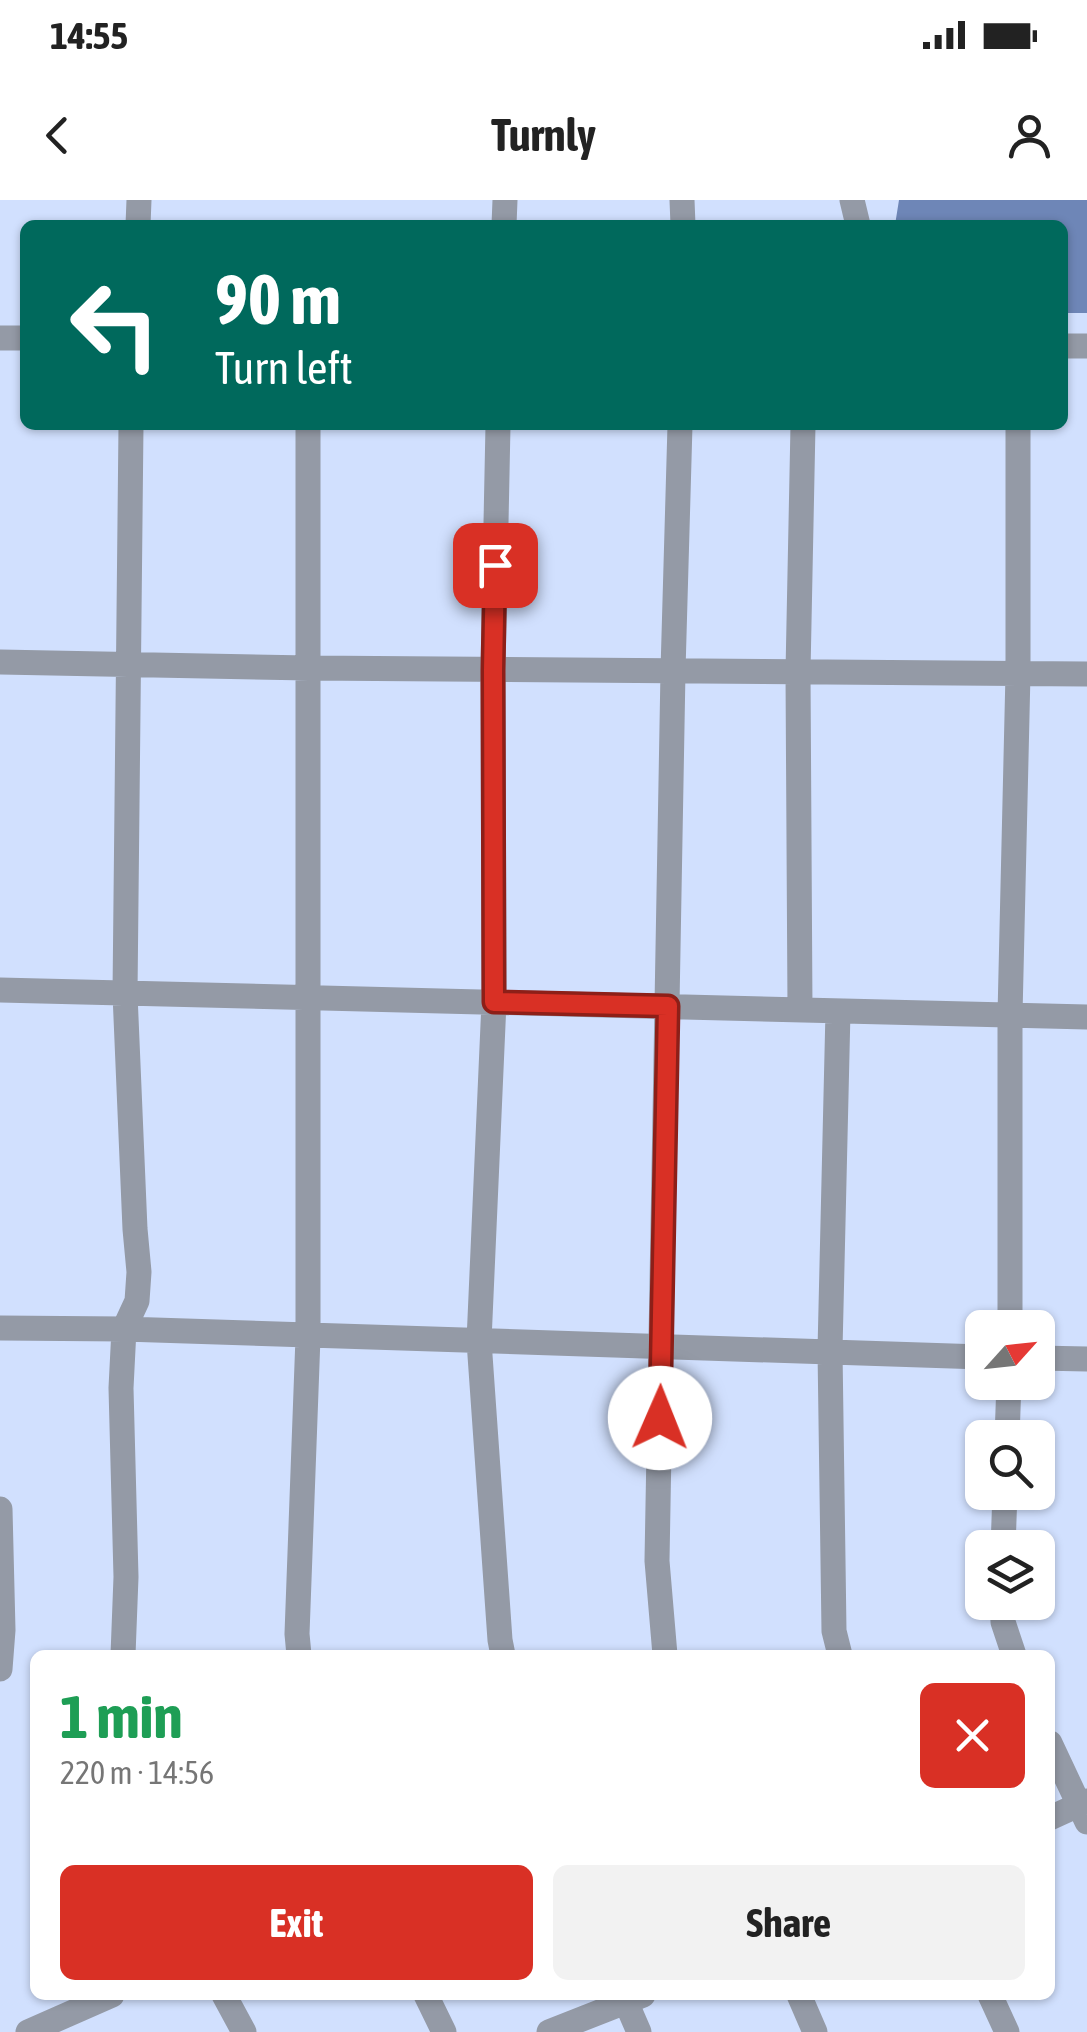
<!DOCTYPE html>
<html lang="en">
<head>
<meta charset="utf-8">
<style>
	:root { --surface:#fff; --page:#f2f2f2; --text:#222; --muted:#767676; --accent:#d93025 }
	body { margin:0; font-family:"Asap Condensed",sans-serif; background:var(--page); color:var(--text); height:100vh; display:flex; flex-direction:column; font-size:38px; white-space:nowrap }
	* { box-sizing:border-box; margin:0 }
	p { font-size:32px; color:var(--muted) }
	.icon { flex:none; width:55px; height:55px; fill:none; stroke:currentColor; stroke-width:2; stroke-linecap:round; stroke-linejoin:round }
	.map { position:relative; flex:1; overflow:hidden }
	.side { position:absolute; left:30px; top:1450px; width:1025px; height:350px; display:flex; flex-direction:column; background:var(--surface); border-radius:15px; box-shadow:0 2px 8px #0004 }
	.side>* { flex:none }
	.banner { position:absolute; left:20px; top:20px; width:1048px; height:210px; border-radius:15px; box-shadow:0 2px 8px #0004; background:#00695c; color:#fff; overflow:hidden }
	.needle { width:65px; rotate:63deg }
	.buttons { position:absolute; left:965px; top:1110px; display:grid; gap:20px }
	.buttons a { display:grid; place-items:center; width:90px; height:90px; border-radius:15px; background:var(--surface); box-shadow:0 2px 8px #0004; font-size:50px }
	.pin { position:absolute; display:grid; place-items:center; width:85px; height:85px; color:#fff; margin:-42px; border-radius:20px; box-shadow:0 5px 15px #0006 }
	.me { position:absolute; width:110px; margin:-55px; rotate:1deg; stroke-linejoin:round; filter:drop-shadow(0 0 8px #0008) }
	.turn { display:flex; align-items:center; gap:35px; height:210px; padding:0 30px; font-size:45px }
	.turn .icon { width:130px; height:130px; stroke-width:2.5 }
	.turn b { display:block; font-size:70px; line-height:85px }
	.round { display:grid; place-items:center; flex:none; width:105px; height:105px; border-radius:15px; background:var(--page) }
	.headline { display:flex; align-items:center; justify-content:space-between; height:170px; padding:0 30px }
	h1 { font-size:60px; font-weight:700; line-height:75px; color:#1e9e55 }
	.primary-button { display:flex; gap:20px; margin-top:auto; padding:20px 30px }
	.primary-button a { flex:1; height:115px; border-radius:15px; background:var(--accent); color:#fff; font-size:40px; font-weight:700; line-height:115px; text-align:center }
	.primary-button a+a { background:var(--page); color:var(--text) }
	.status { display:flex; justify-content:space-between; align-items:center; height:70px; padding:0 50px; background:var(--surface); direction:ltr }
	.status svg { height:28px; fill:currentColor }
	header { display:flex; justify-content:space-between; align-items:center; height:130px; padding:0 30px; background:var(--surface); font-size:45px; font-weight:700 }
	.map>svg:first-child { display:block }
	.water { fill:#6e86b7 }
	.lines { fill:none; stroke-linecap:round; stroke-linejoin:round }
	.minor { stroke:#949aa6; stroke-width:25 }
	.route-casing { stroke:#8d1f18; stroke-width:25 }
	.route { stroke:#d93025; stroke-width:18 }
</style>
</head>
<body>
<div class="status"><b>14:55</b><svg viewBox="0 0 49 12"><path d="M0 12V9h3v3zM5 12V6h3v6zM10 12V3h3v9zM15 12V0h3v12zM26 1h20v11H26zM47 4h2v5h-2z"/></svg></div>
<header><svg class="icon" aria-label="back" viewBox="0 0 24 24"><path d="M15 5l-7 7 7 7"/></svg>Turnly<svg class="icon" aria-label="person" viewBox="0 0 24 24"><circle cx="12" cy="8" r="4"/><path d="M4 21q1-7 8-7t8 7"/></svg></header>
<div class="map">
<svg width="1087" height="1832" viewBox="0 0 1087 1832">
	<rect width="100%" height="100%" fill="#d1e0fe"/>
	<path class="water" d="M899,0H1087V113H1063L1062,25H895Z"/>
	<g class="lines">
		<path class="minor" d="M682,0L683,25
			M852,0L858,25
			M138,25L139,0
			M504,25L505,0
			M0,138H25
			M1062,146H1087
			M498,225L493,470L494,802L479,1141L500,1440L503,1455
			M0,462L309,468L1087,474
			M0,790L1087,817
			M800,810L798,472L803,225
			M838,811L830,1150L834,1431L840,1455
			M0,1128L124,1129L982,1157
			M1010,1128V815L1018,473V225
			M1038,1158L1087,1159
			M1007,1238L1009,1182
			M0,1309L3,1430L0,1469
			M1003,1348L1005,1292
			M1002,1402L1003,1422L1014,1455
			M123,1455L126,1377L121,1188L124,1129L137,1101L139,1072L135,1029L125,794L131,225
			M299,1455L297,1434L308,1137V225
			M665,1455L657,1361L673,471L680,225
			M1050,1543L1087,1622
			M1050,1618L1087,1601
			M224,1795L244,1832
			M426,1795L444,1832
			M623,1795L639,1832
			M799,1795L815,1832
			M990,1795L1007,1832
			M28,1832L112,1795
			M549,1832L643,1795"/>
	</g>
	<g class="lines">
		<defs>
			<path id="route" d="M495,365L493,470L494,802L668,806L660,1218"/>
		</defs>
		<use href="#route" class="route-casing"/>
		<use href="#route" class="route"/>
	</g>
</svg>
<div class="buttons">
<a><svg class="needle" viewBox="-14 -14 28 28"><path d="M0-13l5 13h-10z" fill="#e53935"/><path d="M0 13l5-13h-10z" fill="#767676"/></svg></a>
<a><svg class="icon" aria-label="search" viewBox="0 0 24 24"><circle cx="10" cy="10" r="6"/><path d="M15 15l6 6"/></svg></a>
<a><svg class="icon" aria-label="layers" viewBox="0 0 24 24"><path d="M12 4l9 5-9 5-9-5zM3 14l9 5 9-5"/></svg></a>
</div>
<div class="pin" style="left:495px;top:365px;background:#d93025"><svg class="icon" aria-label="arrive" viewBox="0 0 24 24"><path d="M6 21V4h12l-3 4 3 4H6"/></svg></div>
<svg class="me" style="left:660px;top:1218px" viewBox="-20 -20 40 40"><circle r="19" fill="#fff"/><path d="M0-13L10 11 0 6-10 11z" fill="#d93025"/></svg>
<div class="banner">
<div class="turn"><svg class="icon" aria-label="left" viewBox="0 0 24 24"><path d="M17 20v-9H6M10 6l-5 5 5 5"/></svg><div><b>90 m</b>Turn left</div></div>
</div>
<section class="side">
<div class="headline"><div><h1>1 min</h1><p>220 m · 14:56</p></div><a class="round" style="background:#d93025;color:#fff"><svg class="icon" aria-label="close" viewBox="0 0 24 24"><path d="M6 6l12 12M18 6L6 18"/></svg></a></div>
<div class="primary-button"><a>Exit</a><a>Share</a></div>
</section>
</div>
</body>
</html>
